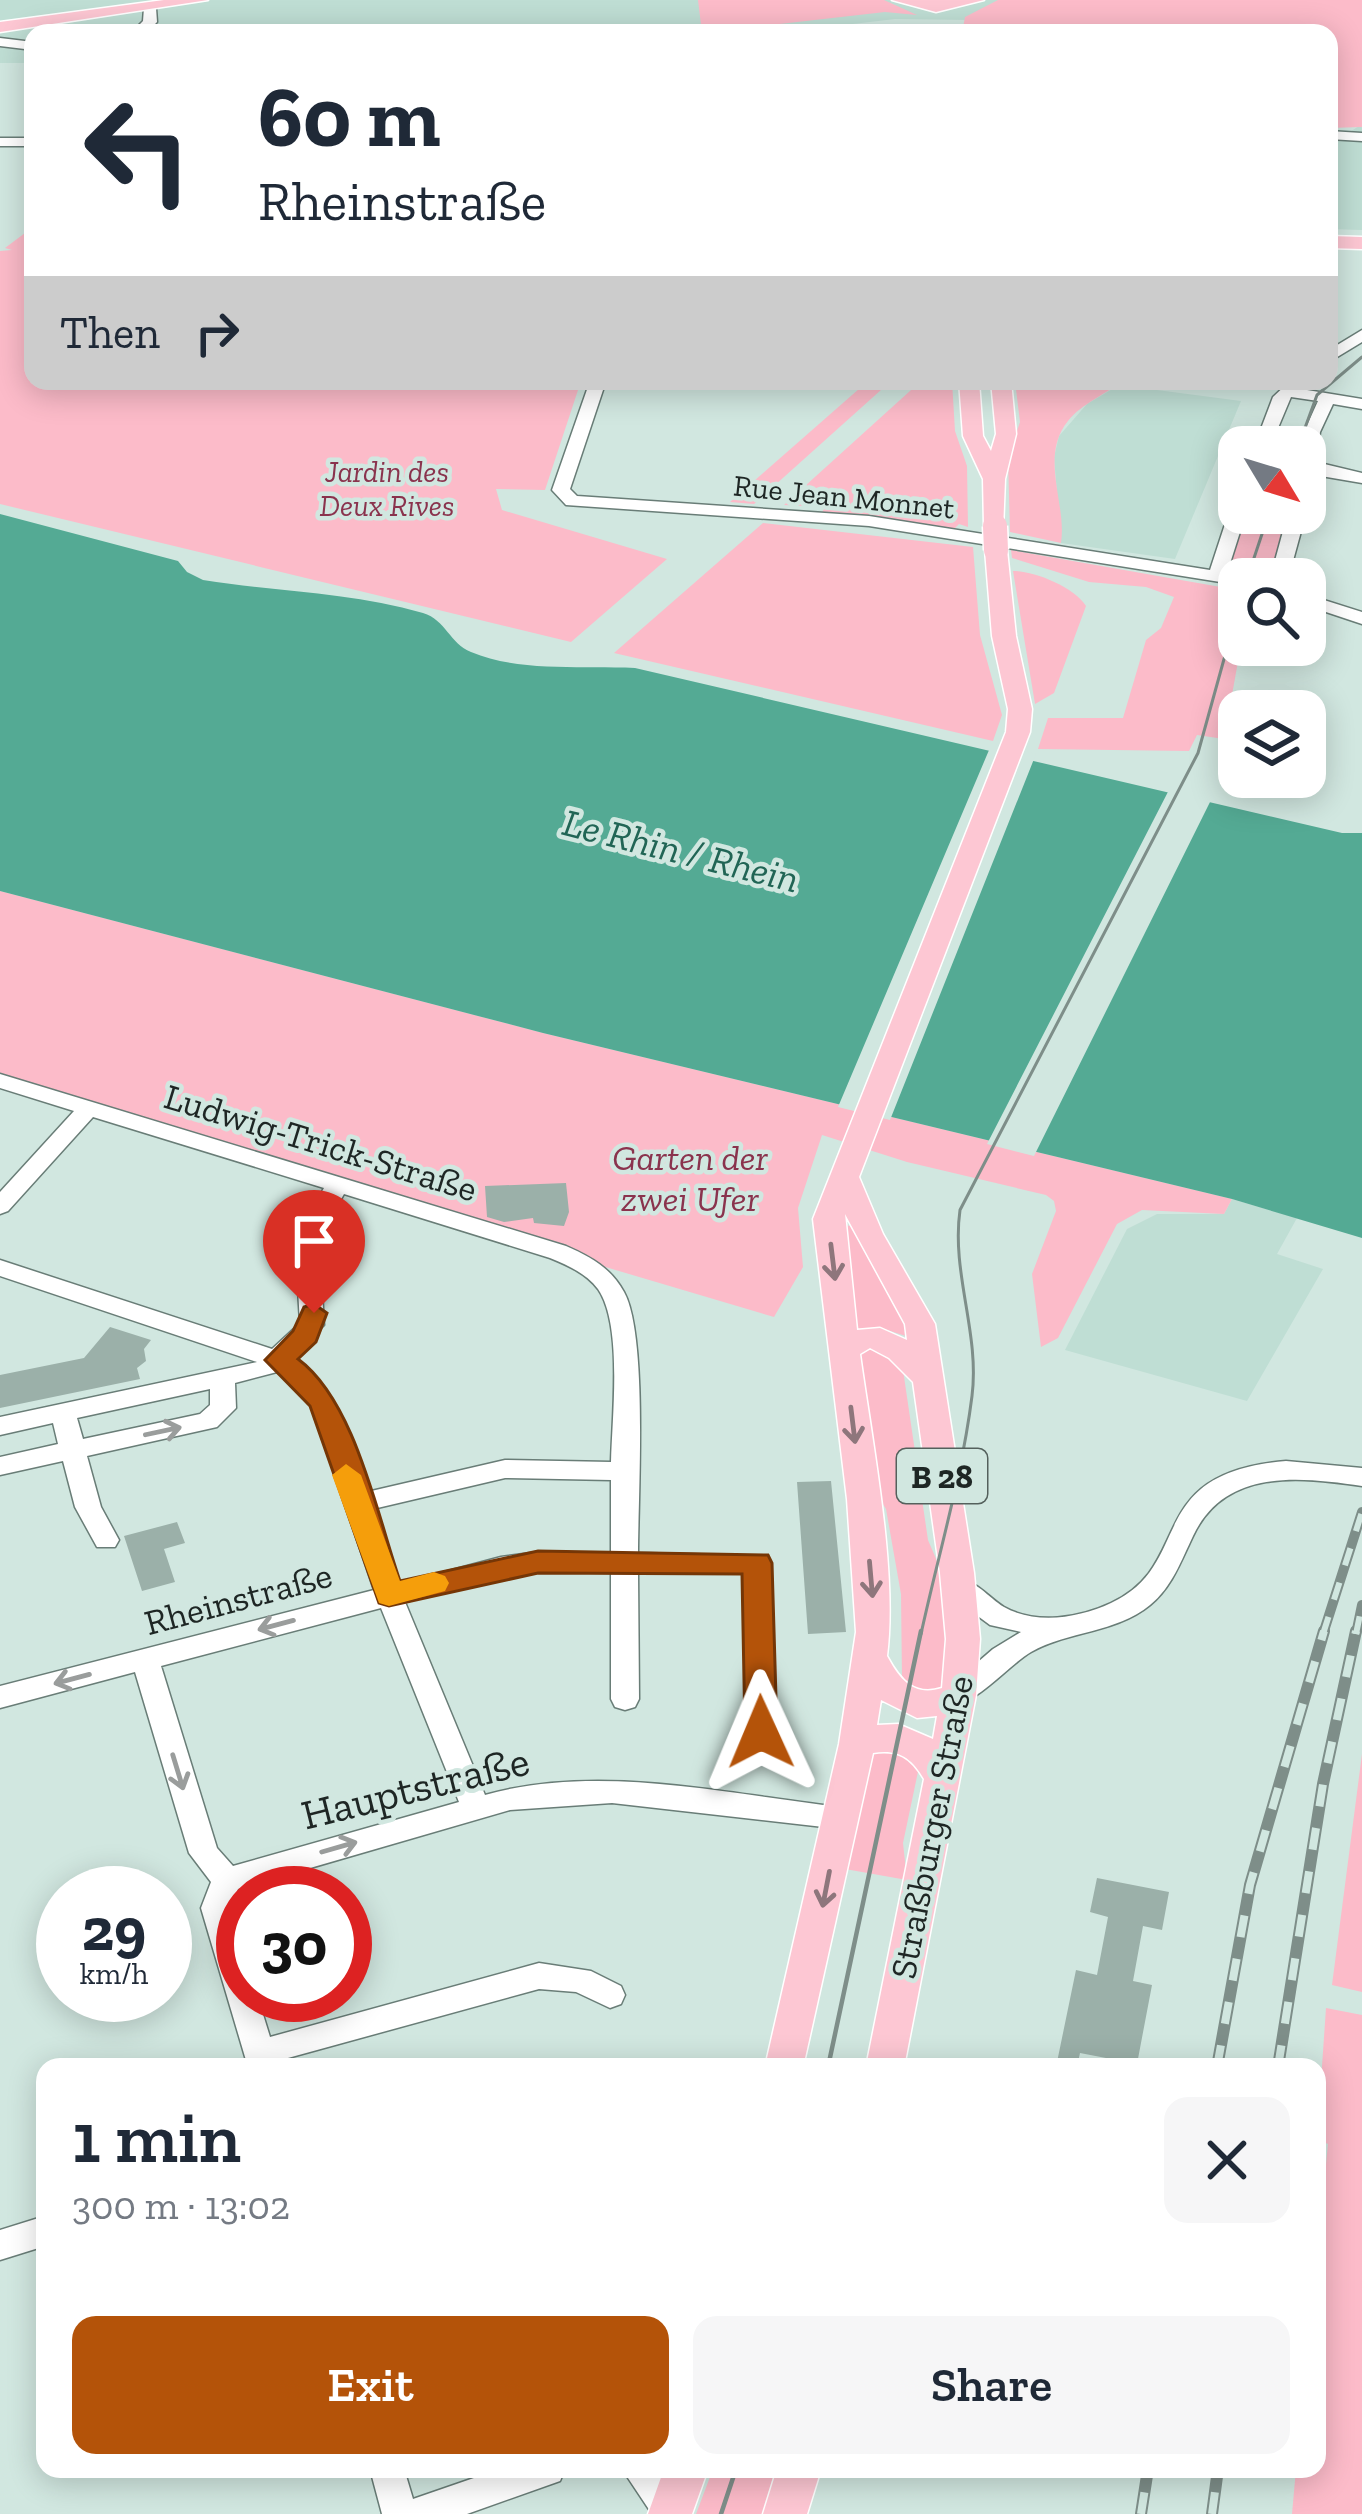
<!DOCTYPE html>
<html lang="en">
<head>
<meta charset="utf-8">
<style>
	:root { --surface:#fff; --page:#f6f6f7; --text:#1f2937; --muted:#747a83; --accent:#b45309 }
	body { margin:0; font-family:"Zilla Slab",serif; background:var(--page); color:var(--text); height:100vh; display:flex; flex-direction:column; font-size:45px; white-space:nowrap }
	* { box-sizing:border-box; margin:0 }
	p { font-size:39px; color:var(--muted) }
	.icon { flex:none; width:66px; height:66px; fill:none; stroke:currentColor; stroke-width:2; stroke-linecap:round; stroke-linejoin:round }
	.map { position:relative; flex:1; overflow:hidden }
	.drawer { position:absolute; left:36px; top:2058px; width:1290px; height:420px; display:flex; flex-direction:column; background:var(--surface); border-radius:24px; box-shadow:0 6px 30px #0003 }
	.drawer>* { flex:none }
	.guide { position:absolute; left:24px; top:24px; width:1314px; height:366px; border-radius:24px; box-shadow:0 6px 30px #0003; background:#fff; color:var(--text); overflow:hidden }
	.needle { width:78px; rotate:128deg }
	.controls { position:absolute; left:1218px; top:426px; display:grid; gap:24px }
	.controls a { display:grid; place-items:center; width:108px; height:108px; border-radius:24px; background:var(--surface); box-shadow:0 6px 30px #0003; font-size:60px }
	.speed { position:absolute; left:36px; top:1866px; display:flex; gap:24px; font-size:60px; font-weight:700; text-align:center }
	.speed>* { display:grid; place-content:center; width:156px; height:156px; border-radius:50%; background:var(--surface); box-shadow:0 6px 30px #0003; line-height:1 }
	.speed small { font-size:30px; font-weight:400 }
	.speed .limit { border:18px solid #d22; background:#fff; color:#111 }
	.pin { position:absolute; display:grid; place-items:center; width:102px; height:102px; color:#fff; margin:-123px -51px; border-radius:50% 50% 50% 0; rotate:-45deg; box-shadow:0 0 12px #0007 }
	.pin .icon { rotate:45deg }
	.me { position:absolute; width:132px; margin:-66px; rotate:359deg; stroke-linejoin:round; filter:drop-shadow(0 0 9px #0008) }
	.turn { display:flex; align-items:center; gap:42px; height:252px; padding:0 36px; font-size:54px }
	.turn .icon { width:156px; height:156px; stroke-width:2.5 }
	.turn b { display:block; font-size:84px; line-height:102px }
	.then { display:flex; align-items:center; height:114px; padding:0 36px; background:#0003; gap:24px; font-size:45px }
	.round { display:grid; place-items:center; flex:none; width:126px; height:126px; border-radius:24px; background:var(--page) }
	.head { display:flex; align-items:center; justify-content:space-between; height:204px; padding:0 36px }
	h1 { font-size:72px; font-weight:600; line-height:90px }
	.cta { display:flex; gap:24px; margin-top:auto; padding:24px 36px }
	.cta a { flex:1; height:138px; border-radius:24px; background:var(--accent); color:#fff; font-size:48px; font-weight:600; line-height:138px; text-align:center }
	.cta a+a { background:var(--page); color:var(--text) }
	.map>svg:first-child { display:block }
	.built { fill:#bfded4 }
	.green { fill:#fcbbc9 }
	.water { fill:#54aa94 }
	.pier { fill:#d1e7e0 }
	.building { fill:#9bb0a9 }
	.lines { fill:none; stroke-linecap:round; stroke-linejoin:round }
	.minor-casing { stroke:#697d77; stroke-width:3 }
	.major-casing { stroke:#fff; stroke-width:3 }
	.minor { fill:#fff; fill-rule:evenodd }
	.major { fill:#fdc7d3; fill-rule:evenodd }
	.tram-far1 { stroke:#7e8e89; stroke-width:3 }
	.tram { stroke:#7e8e89; stroke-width:4.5 }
	.rail-far1-casing { stroke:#7e8e89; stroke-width:10 }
	.rail-casing { stroke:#7e8e89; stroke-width:12 }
	.rail-far1 { stroke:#d1e7e0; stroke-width:6; stroke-dasharray:18; stroke-linecap:butt }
	.rail { stroke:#d1e7e0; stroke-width:8; stroke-dasharray:22; stroke-linecap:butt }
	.major-bridge-casing { stroke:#fff; stroke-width:27; stroke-linecap:butt }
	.major-bridge { stroke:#fdc7d3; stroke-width:24 }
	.oneway { stroke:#8e767c }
	.oneway2 { stroke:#9a9d9c }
	.route { fill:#b45309; stroke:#753606; stroke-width:3 }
	.slow { fill:#f59e0b }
	.labels { text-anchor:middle; stroke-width:9; stroke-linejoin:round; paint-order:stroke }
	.far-park-label { font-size:30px; font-style:italic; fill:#8a334d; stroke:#d1e7e0 }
	.far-street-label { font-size:30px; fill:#1e2624; stroke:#d1e7e0 }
	.shield { fill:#d1e7e0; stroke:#54605c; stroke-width:3 }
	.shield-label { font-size:33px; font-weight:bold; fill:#1e2624 }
	.street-label { font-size:36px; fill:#1e2624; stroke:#d1e7e0 }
	.park-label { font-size:36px; font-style:italic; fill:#8a334d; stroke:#d1e7e0 }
	.water-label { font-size:39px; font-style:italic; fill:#216555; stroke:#d1e7e0 }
	.near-street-label { font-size:42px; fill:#1e2624; stroke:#d1e7e0 }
</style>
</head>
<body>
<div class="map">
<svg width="1362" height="2514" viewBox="0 0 1362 2514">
	<rect width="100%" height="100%" fill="#d1e7e0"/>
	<path class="built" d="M0,0H1008L972,20L895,19L777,33H33V63H0Z
		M1362,124V230L1329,229V139H1339Z
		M1119,385L1241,401L1175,559L1061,543L1054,457L1059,436L1087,404Z
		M1232,1199L1297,1218L1277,1254L1323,1269L1247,1401L1065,1350L1127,1229L1157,1214H1224Z"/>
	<path class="green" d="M698,0H884L917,15L885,12L702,33Z
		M998,0H1362V127L1329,128V33H962L965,17Z
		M33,227V381H581L545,490L496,489L502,510L667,559L571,642L0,504V251L12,250L5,248Z
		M868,381H891L754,504L730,502Z
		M921,381H952L955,431L967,466L968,527L959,524L953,530L821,513L826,507L784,505Z
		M1015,381H1121C1106,395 1082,403 1068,421C1039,457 1067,503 1061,543L1010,532L1008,457L1020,422Z
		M1241,513H1292L1276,572L1230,563Z
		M763,523L973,547L980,635L1002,715L993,741L614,653Z
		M1011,550L1232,589L1226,606L1239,609L1241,645L1224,739L1197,735L1189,751L1038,749L1048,718H1123L1146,640L1161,628L1174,597L1146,587L1089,582L1012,558Z
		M1013,571C1034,571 1074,587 1086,606L1054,693L1035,704Z
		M0,891L543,1033L1232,1199L1224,1214L1142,1210L1117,1224L1058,1338L1041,1347L1032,1274L1056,1211L1054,1201L1046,1195L907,1162L822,1135L798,1208L803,1267L774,1317L238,1158L0,1080Z
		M844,1225L851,1226L891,1292L909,1337L884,1329L854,1331Z
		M875,1345L902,1363L928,1540L949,1589L947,1686L927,1697L902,1681L901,1594L886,1509L873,1488L856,1357Z
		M892,1742L919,1767L903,1843L907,1880L845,1869L870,1757Z
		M1362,1754V1992L1332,1985Z
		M1326,2008L1362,2015V2514H1292L1296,2469H1317V2258L1328,2144L1317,2139Z
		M713,2469H778L765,2514H696Z"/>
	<path class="water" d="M0,514L178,561L187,572L203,580C277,592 351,592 423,613C446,620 450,644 471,652C521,673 583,665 635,668L1342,833H1362V1238L1232,1199L543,1033L0,891Z"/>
	<path class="pier" d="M992,743L1036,754L890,1120L838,1107Z
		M1171,786L1213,796L1034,1156L987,1144Z"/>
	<path class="building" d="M566,1183L569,1212L564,1226L534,1223L533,1218L504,1222L487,1217L485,1186Z
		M110,1327L151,1340L144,1349L146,1361L137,1368L140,1379L0,1408V1375L84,1358Z
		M831,1481L846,1632L808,1634L797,1482Z
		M177,1522L185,1543L164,1549L175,1582L142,1591L124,1536Z
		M1097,1878L1169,1892L1162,1930L1143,1926L1133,1981L1152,1985L1137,2064L1080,2053L1077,2067H1056L1076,1970L1097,1975L1108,1917L1090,1912Z"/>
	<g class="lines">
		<defs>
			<path id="minor" d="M150,4L156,8L157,22L146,33H131L143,21L144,8Z
				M0,38L33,42V50L0,46Z
				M1329,131L1362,133V141L1329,139Z
				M0,138H33V146H0Z
				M1362,330V342L1329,362V350Z
				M590,381H606L570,489L577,496L869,516L1210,570L1230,509L1239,504V513H1246L1227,573L1247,579H1239V585L869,526L566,505L552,490Z
				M1290,381H1308L1301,389L1362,399V409L1333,404L1320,432L1316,462L1362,473V483L1315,475L1314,484L1305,489L1304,432L1318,401L1291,397L1270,447H1254L1273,397Z
				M1288,513H1306L1288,579H1270Z
				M1305,594L1362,612V624L1305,605Z
				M0,1074L566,1246C591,1257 611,1268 624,1292C648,1335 638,1496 638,1553L766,1556L770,1563L775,1732L771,1740L761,1743L751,1740L747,1732L744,1573L638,1572L639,1699L635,1707L625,1710L615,1707L611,1699V1572H538L501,1577L405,1602L485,1795C598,1763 726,1794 841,1807L851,1810L855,1818L851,1826L841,1829L612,1803L510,1810L238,1889L231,1908L243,1948V1995H257L270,2037L539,1963L591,1971L621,1986L625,1995L621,2004L610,2008L576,1992L539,1989L277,2061L278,2067H248L201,1908L211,1882L189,1853L135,1672L0,1708V1686L374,1590L312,1407L295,1385L277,1372L235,1383L236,1408L217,1427L87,1456L101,1507L119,1540L115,1547H97L75,1507L63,1461L0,1475V1457L58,1444L53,1423L0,1435V1417L257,1362L0,1276V1260L272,1349L300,1323L295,1238L324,1188L93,1117L8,1211L0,1214V1192L74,1111L0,1088ZM344,1194L550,1258C567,1265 586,1273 598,1289C623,1325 612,1417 611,1462L505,1460L367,1492C348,1438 341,1394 292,1357L324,1325L319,1238ZM210,1389V1405L200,1414L83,1439L77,1418ZM505,1478L611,1480V1553L538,1552L501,1557L399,1584L373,1509ZM381,1608L459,1802L233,1866L217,1848L161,1666Z
				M1286,1461L1362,1468V1486C1299,1477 1225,1468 1193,1536C1181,1561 1172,1587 1150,1605C1116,1633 1068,1631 1031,1652C1008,1665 972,1710 949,1703L945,1695L949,1687L993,1649L1021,1632L990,1625L948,1594L945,1587L948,1580C971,1573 986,1596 1004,1607C1036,1625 1079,1618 1111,1603C1196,1564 1141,1473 1286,1461Z
				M45,2216V2246L0,2260V2230Z
				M370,2469H404L413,2499L500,2469H565L560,2481L467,2514H382Z
				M622,2469H660L683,2499L687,2514H652Z"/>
			<path id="major" d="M164,0H208L0,32V22Z
				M892,0H984L936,12Z
				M1329,236L1362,237V249L1329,248Z
				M959,381H979L983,436L991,451L996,434L991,381H1011L1016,434L1005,479L1003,531L995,533L984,526L983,479L963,436Z
				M996,543L1007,550L1016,636L1032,709L1030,732L859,1177L883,1234L935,1324L974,1573L980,1639L976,1695L904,2067H866L924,1779C911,1757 898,1749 873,1753L803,2067H765L839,1744L856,1632L847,1499L813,1219L1006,732L1008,709L992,636L985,550ZM845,1214L905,1324L907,1340L880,1328L857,1330ZM870,1348L889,1358L913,1382L940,1573L946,1639L942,1688C914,1697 900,1680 887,1656C898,1572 872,1441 860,1354ZM881,1700L917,1718L937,1716L933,1739L898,1724L877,1725Z
				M664,2469H708L692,2514H648Z
				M777,2469H821L807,2514H763Z"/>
		</defs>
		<use href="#minor" class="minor-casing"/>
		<use href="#major" class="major-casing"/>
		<use href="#minor" class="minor"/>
		<use href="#major" class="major"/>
		<path class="tram-far1" d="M1298,447L1317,395L1362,357
			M1247,579L1269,513
			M921,1634C938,1556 962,1476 972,1396C980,1333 951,1273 960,1210L1198,753L1239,605"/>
		<path class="tram" d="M828,2067L921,1631
			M721,2514L736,2469"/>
		<defs>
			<path id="rail-far1" d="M1323,1634L1362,1512
				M1356,1634L1362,1605"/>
			<path id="rail" d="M1217,2067L1250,1885L1324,1631
				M1278,2067L1323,1784L1356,1631
				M1141,2514L1148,2469
				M1212,2514L1218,2469"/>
		</defs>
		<use href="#rail-far1" class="rail-far1-casing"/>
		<use href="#rail" class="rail-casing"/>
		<use href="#rail-far1" class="rail-far1"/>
		<use href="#rail" class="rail"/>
		<defs>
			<path id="major-bridge" d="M995,526L996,550"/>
		</defs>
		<use href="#major-bridge" class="major-bridge-casing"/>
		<use href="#major-bridge" class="major-bridge"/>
	</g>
	<defs><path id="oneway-shaft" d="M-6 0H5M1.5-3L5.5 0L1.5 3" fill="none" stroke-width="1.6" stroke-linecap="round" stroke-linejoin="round" transform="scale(3)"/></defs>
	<g class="oneway">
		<use href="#oneway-shaft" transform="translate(833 1262) rotate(83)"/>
		<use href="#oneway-shaft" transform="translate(853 1425) rotate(83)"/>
		<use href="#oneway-shaft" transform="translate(871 1579) rotate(85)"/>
		<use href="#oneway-shaft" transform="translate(826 1889) rotate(101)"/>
	</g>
	<g class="oneway2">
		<use href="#oneway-shaft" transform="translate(163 1431) rotate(-12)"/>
		<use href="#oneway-shaft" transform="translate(276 1625) rotate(165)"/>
		<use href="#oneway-shaft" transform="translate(72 1679) rotate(165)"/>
		<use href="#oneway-shaft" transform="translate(178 1772) rotate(73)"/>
		<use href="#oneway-shaft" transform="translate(339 1847) rotate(-16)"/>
	</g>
	<path class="route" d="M314,1304L327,1313L316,1342L298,1359C355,1401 377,1515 400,1581L538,1551L768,1555L772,1563L777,1732L772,1740L761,1744L750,1740L745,1732L742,1574L538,1573L389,1606L379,1603L310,1406L265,1360L293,1331L304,1307Z"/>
	<path class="slow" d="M346,1464L361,1475L400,1581L434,1572L445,1576L449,1583L445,1591L389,1606L379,1603L332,1475Z"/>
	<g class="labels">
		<g class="far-park-label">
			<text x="387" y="482">Jardin des<tspan x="387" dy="34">Deux Rives</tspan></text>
		</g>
		<g class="far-street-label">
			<text transform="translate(844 497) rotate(6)" y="10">Rue Jean Monnet</text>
		</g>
		<rect class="shield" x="897" y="1449" width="90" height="54" rx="9"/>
		<g class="shield-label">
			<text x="942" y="1488">B 28</text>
		</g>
		<g class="street-label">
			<text transform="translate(321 1142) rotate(17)" y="13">Ludwig-Trick-Straße</text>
			<text transform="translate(238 1598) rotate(-15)" y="13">Rheinstraße</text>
			<text transform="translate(931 1827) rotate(-79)" y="13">Straßburger Straße</text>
		</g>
		<g class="park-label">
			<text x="690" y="1170">Garten der<tspan x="690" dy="41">zwei Ufer</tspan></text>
		</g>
		<g class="water-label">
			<text transform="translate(681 850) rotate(14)" y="14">Le Rhin / Rhein</text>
		</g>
		<g class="near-street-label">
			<text transform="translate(415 1787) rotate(-14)" y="15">Hauptstraße</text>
		</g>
	</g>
</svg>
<div class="controls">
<a><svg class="needle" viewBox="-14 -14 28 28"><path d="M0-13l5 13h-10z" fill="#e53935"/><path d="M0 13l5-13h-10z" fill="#747a83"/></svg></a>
<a><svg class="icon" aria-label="search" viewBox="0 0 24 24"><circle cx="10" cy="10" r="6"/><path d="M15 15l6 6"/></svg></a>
<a><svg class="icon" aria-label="layers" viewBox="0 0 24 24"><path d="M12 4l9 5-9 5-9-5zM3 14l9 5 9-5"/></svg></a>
</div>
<div class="speed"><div>29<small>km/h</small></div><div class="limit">30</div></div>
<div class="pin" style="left:314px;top:1313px;background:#d93025"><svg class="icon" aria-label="arrive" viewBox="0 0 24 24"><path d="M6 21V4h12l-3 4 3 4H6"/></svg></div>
<svg class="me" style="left:761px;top:1732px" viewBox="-20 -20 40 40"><path d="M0-17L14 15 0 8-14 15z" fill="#b45309" stroke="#fff" stroke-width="4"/></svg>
<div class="guide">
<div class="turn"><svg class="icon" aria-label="left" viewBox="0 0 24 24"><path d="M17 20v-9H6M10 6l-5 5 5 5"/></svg><div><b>60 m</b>Rheinstraße</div></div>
<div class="then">Then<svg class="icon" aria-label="right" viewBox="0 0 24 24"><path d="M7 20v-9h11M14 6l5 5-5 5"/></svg></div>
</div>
<section class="drawer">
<div class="head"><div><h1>1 min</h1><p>300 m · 13:02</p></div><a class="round"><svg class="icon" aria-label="close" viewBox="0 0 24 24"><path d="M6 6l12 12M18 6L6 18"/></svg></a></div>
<div class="cta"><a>Exit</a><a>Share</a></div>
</section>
</div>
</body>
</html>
